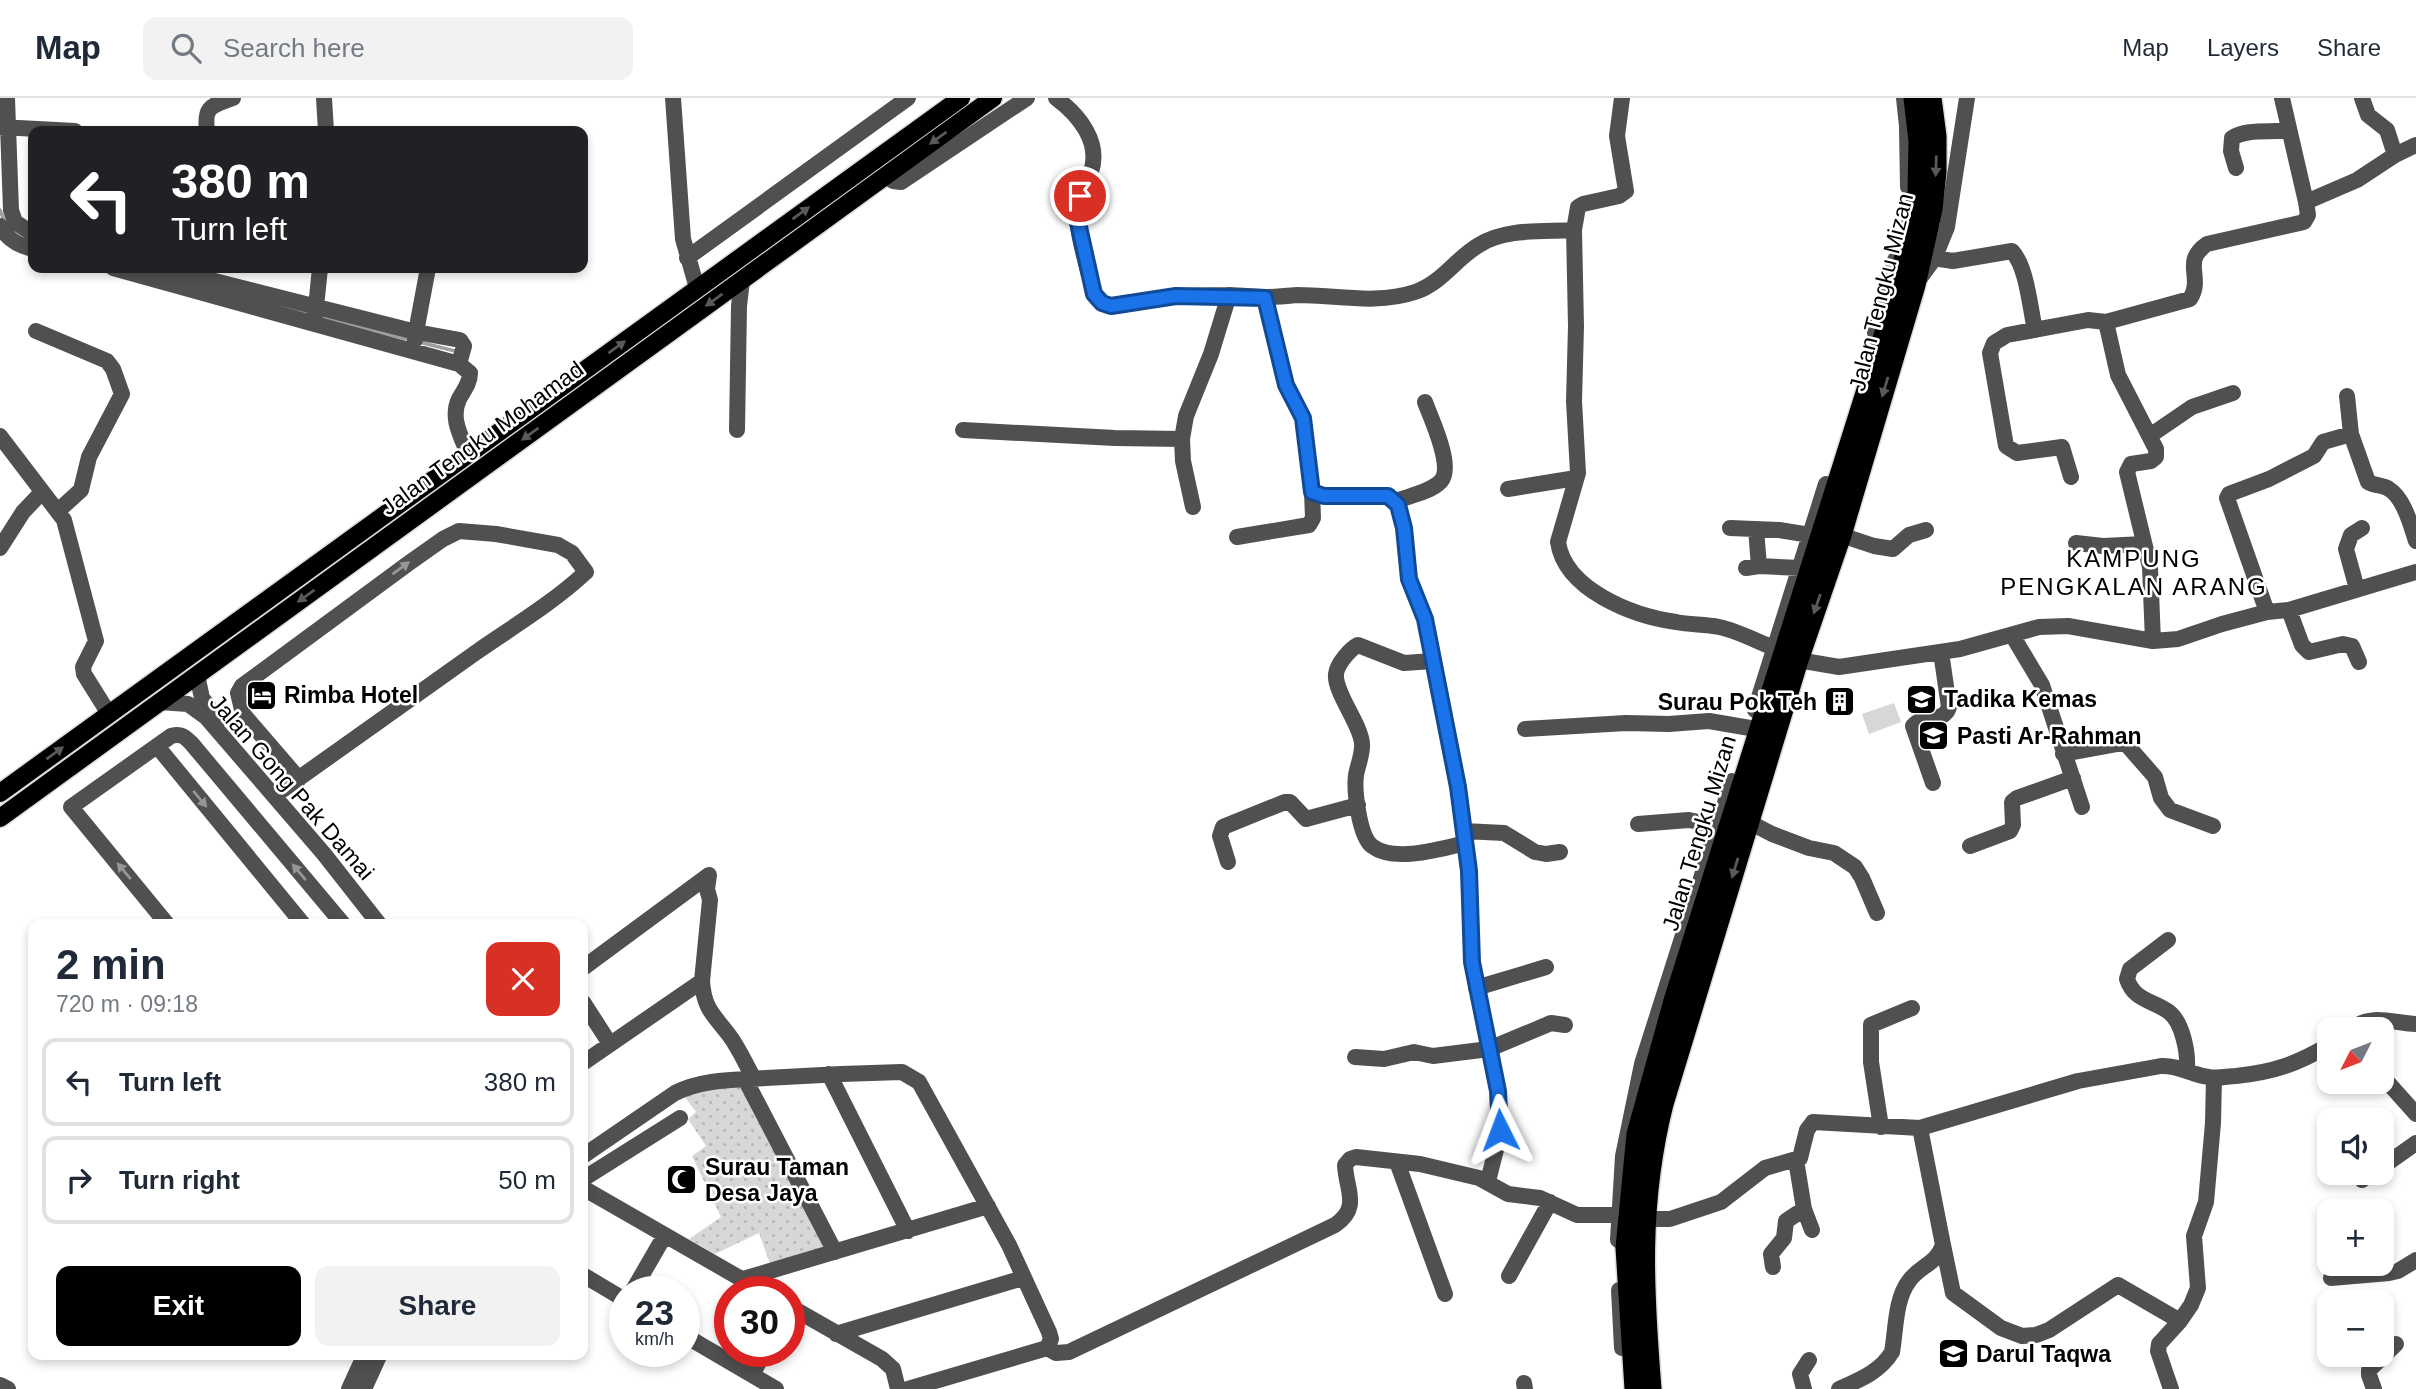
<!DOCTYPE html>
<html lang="en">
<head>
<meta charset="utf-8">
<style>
	:root { --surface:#fff; --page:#f2f2f3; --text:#1f2937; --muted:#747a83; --line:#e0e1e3; --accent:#000 }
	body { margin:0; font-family:Arial,sans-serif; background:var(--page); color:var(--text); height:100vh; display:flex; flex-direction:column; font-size:26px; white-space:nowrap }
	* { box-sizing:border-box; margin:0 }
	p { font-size:23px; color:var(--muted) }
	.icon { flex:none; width:38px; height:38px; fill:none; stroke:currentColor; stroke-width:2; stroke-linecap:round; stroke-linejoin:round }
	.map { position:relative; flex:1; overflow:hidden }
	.sheet { position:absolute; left:28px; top:821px; width:560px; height:441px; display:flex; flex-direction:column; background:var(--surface); border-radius:14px; box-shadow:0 4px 10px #0003 }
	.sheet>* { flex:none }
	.banner { position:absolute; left:28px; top:28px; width:560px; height:147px; border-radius:14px; box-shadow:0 4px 10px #0003; background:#202124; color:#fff; overflow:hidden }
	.needle { width:46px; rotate:228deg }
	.controls { position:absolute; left:2317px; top:919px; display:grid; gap:14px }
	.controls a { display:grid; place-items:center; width:77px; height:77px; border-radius:14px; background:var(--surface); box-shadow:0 4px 10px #0003; font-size:35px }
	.speed { position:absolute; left:609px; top:1178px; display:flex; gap:14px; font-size:35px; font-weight:700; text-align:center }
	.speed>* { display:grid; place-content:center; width:91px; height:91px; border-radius:50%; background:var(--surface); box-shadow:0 4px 10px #0003; line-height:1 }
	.speed small { font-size:18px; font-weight:400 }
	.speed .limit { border:10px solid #d22; background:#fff; color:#111 }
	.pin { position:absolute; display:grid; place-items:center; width:60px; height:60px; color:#fff; margin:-30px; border:4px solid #fff; border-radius:50%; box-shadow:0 2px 7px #0007 }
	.me { position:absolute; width:77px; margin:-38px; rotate:357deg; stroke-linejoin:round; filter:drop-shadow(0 0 5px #0008) }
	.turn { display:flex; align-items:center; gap:24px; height:147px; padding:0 28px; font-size:32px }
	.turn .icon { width:91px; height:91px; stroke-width:2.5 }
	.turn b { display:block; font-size:49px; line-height:60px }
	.round { display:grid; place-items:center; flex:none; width:74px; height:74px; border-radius:14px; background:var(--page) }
	.summary { display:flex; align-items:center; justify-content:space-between; height:119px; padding:0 28px }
	h1 { font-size:42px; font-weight:600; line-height:52px }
	.primary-button { display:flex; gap:14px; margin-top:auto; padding:14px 28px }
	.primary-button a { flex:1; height:80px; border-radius:14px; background:var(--accent); color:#fff; font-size:28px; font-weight:600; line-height:80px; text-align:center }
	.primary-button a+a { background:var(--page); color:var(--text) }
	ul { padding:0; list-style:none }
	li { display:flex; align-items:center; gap:21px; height:88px; margin:0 14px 10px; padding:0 14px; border:4px solid var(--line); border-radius:14px }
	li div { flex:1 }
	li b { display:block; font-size:26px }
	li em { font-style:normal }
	header { display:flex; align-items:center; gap:42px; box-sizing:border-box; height:98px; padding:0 35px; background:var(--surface); border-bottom:2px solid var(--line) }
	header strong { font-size:33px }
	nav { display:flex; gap:38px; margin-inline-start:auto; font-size:24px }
	.search { width:490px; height:63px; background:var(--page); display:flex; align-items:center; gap:18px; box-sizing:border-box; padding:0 24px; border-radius:14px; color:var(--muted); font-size:26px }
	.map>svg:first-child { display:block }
	.grass { fill:url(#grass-dots) }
	.pitch { fill:#d7d7d7 }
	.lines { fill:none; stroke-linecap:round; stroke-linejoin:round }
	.stream { stroke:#9e9e9e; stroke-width:3.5 }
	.major-casing { stroke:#dbdbdb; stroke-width:21 }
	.highway-casing { stroke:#dbdbdb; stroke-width:24 }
	.minor { stroke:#505050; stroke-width:16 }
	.major { stroke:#000; stroke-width:18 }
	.highway { stroke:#000; stroke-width:21 }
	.oneway { fill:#595959 }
	.oneway2 { fill:#969696 }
	.route-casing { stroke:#114b97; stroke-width:18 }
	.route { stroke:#1a73e8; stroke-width:12 }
	.labels { text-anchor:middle; stroke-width:5; stroke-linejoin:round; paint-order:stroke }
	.street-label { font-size:23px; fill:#000; stroke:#fff }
	.poi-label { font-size:23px; font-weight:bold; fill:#000; stroke:#fff; text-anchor:start }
	.neighbourhood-label { font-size:24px; letter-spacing:2px; fill:#000; stroke:#fff }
</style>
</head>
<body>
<header>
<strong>Map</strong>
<div class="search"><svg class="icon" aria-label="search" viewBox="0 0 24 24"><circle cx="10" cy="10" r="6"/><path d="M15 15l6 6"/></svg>Search here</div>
<nav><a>Map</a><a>Layers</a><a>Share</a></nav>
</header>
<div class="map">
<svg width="2416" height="1291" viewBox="0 0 2416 1291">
	<defs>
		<pattern id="grass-dots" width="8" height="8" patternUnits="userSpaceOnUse" patternTransform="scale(1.75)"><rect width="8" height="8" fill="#d7d7d7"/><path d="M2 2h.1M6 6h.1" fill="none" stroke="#b7b7b7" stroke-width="1.8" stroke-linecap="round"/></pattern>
	</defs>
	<rect width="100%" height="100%" fill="#fff"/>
	<path class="grass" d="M744,988L828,1150L770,1166L759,1135L715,1156L689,1141L721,1119L692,1058L706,1048L688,1021L696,1014L684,998L689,993Z"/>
	<path class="pitch" d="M1894,605L1901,624L1869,636L1862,616Z"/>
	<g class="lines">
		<path class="stream" d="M0,112L5,125
			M270,205L310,216
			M320,219L411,242
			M419,244L459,254"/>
		<defs>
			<path id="major" d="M0,695L961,0
				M0,720L993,0"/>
			<path id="highway" d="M1635,1291L1626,1150L1637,1036L1674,903L1897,197L1918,95L1919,43L1914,0
				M1651,1291C1643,1191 1638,1105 1663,1006L1798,562L1841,437L1915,187L1932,111L1936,74V38L1931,0"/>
		</defs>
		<use href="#major" class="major-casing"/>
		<use href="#highway" class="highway-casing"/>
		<path class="minor" d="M7,0L11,112L15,124L33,136
			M324,0L326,33
			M673,0L683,141L697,190
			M1056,0C1079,17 1101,44 1091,74C1086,89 1077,100 1077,116C1077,138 1089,174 1094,196L1102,205L1111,208L1176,198L1229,197
			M1622,0L1617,38L1626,93L1619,98L1583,106L1578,109L1574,132L1576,228L1574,303L1578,375L1558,444C1565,492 1633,518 1676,524C1690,527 1704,526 1719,529C1738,533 1756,543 1774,550
			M1904,0L1907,28L1908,89
			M2282,0L2306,104
			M2362,0L2368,17L2387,32L2395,57
			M0,29L75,33
			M207,33C204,8 211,8 233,0
			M2236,70L2231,53L2232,40C2248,30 2271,35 2289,32
			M887,76L893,83L901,84L1027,0
			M0,128C7,141 19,148 33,151
			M1927,159L1953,163L2012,153C2027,169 2030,210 2035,232
			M687,160L908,0
			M113,170L459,266L470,275C470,285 464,292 459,301C450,320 461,338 468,356
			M163,170L416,234L428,170
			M1917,184L1934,161L1947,129L1967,0
			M1265,199C1276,199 1286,198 1297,197C1337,197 1376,207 1415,194C1442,185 1455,161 1479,147C1505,130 1544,134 1574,132
			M315,219L320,170
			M36,233L107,263L113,271L122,296L89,359L81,392L58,413
			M1875,235L1895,162
			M415,242L416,234L460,242L464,248L459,266
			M2347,298L2351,336L2368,384C2375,388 2383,387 2389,391C2404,400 2411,428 2416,443
			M737,332L739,208L742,182
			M963,332L1115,340L1182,341
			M2151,337L2192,309L2233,295
			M0,338L64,422L96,543L83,569L84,576L109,616
			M2071,379L2062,349L2017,355L2006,348L1990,255L1994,245L2007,237L2088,222L2106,224
			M1508,391L1576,380
			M1396,403C1409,398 1431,394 1441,383C1454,368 1431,321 1425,304
			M1193,409L1183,363L1182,341L1186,318L1211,256L1229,197L1265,199L1286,287L1303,319L1312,394L1324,398H1388L1398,407L1404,431L1409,481L1425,521L1458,689L1469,773L1472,864L1498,993L1499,1040L1488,1083
			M1730,430L1779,432L1810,437
			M1756,431L1759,468
			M1841,437L1874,448L1893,451L1909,437L1926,432
			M1237,439L1309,427L1313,420L1312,394
			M2076,445L2103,448L2144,446
			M0,450L23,414L42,394
			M1746,470L1759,468L1800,470
			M2357,491L2346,451L2351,437L2362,430
			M2289,512L2302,547L2309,554L2343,546L2352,548L2359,564
			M2267,514L2227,400L2229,396L2269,381L2314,358L2323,344L2351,336
			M2012,537L2042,587L2082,709
			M2153,543L2150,469L2127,374L2131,366L2151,363L2156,359V351L2118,277L2106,224L2190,201C2204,179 2181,164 2207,146L2304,124L2308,117L2306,104L2357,82L2395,57L2416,47
			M1798,562L1839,569L1960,551L2039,529L2068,528L2153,543L2178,541L2222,526L2267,514L2289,512L2416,474
			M1433,563L1404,565L1358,547C1350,551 1337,566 1336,576C1334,594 1360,625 1362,645C1363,656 1358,666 1356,677C1354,692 1359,738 1372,748C1394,765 1441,751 1466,745
			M197,577L202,600L219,621
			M159,604L188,606L206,619L324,756L379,826
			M1755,612L1826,386
			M1525,631L1626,625L1669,626L1709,623L1750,630
			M157,648L303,826
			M2063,656L2123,645L2127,647L2155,679L2161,700L2170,712L2213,728
			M1933,685L1913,628C1923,615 1944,626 1949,609L1941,554
			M274,698C342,650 410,602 478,553C514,528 554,504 586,474L572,455L558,447L496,436L459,433L443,441L409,465L242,588L238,595L243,616L299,681
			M1749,724L1772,736L1809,750L1834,755L1855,769L1862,780L1877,815
			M1638,726L1689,722L1718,728
			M1464,733L1504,735L1535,754L1546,756L1560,754
			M1970,748L2010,733L2013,727L2012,704L2017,700L2073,680
			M1228,764L1220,738L1223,729L1285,704H1290L1306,721L1358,707
			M709,777L707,791L710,802L702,883C704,911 713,916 729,937C739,950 746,967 754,981
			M167,826L71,709L171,638C182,635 185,639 192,646L343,826
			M2168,842L2130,871L2127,881C2134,903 2153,902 2169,914C2183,925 2188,955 2187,971
			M583,870L709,777
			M1476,890L1546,869
			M583,904L610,946
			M2352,931C2371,915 2393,925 2416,926
			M1355,959L1384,961L1414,954L1433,958L1489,951L1551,925L1565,927
			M583,965L702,883
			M829,976L908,1133
			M2382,978L2416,1016
			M745,981L835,1154
			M1881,1029L1871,964V927L1912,910
			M583,1058L675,995C703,981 735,982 766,980C811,977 856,975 902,974L919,984L1009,1147L1049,1234L1051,1241L1047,1250
			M1796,1062L1804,1111L1812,1132
			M1397,1064L1445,1196
			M2382,1069L2416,1045
			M583,1081L680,1020
			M2362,1082L2373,1074
			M583,1090L764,1194
			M1644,1121H1670L1721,1104L1765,1070L1800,1060L1807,1032L1813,1024L1920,1030L2078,983L2161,968C2179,967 2192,977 2209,979C2218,981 2228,978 2236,978C2274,974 2297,966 2329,947
			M1618,1142L1623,1058L1642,966L1732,683
			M1943,1147L1953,1195L2001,1230L2022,1238L2036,1237L2049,1232L2118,1187L2180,1223
			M1773,1169L1771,1156L1784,1140L1786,1123L1804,1111
			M583,1177L625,1202
			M1509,1178L1550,1104
			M2331,1180L2389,1175L2398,1173L2416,1162
			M743,1181L988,1108
			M1619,1192L1622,1250
			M632,1194L665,1137
			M789,1208L882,1261L893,1271L898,1291
			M836,1236L1023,1180
			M684,1237L776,1291
			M752,1277L765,1253
			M1524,1285L1525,1291
			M0,1287L8,1291
			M349,1291L365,1256
			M364,1291L380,1256
			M908,1291L1047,1250L1056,1255L1069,1254L1335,1127C1361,1109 1346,1092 1345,1067L1350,1061L1356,1059L1420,1066L1479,1080L1508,1096L1540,1100L1577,1117H1627
			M1804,1291L1800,1276L1809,1262
			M1839,1291C1859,1282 1880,1274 1892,1254C1896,1232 1895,1201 1909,1183C1920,1167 1936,1167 1943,1147L1920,1030
			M2171,1291L2158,1253L2159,1246L2180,1223L2191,1207L2198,1190L2194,1138L2206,1104L2213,1025L2214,980
			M2374,1291L2369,1277V1272L2396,1246"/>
		<use href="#major" class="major"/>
		<use href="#highway" class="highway"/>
	</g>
	<defs><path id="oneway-solid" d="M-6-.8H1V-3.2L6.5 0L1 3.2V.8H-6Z" transform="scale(1.75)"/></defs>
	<g class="oneway">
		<use href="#oneway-solid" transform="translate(938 40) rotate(144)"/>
		<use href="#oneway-solid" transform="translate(1936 68) rotate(92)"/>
		<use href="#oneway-solid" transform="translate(801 115) rotate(-36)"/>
		<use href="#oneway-solid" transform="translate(714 202) rotate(144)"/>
		<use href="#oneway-solid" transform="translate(617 249) rotate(-36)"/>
		<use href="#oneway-solid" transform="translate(1885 289) rotate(107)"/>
		<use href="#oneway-solid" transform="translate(530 336) rotate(144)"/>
		<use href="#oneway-solid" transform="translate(306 498) rotate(144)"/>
		<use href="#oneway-solid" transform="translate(1817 506) rotate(109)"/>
		<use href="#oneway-solid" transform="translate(55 655) rotate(-36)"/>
		<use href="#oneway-solid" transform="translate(1735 770) rotate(107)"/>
	</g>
	<g class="oneway2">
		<use href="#oneway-solid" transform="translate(401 470) rotate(-36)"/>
		<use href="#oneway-solid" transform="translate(200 701) rotate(50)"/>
		<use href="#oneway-solid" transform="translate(124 773) rotate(-130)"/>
		<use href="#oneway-solid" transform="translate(299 774) rotate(-130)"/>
	</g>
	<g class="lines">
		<defs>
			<path id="route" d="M1080,98L1077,120L1094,196L1102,205L1111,208L1176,198L1265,200L1286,287L1303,320L1312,394L1324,398H1388L1398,407L1404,430L1409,481L1425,521L1458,689L1469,773L1472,864L1498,993L1500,1032"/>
		</defs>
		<use href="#route" class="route-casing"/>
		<use href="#route" class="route"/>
	</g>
	<defs>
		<symbol id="hotel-square" viewBox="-11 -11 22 22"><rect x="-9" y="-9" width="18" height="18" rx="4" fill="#000" stroke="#fff"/><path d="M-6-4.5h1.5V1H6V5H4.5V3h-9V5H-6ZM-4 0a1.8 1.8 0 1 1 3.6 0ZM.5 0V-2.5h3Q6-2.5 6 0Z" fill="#fff"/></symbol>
		<symbol id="school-square" viewBox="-11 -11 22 22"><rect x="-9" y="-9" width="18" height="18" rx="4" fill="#000" stroke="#fff"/><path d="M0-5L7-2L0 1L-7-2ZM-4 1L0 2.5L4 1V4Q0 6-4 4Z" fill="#fff"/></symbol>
		<symbol id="building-square" viewBox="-11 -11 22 22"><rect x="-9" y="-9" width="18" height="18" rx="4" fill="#000" stroke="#fff"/><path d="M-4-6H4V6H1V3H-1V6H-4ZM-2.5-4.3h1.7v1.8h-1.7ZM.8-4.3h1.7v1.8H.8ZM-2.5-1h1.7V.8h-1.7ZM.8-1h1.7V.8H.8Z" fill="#fff"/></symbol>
		<symbol id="mosque-square" viewBox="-11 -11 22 22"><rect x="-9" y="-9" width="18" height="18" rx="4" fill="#000" stroke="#fff"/><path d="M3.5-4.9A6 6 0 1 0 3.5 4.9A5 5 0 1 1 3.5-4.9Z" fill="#fff"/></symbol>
	</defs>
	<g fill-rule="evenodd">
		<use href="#hotel-square" x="244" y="580" width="35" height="35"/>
		<use href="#school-square" x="1904" y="584" width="35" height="35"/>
		<use href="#building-square" x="1822" y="586" width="35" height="35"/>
		<use href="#school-square" x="1916" y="620" width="35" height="35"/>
		<use href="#mosque-square" x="664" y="1064" width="35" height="35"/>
		<use href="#school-square" x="1936" y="1238" width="35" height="35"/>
	</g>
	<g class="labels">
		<g class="street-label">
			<text transform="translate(1881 194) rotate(-76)" y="8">Jalan Tengku Mizan</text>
			<text transform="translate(482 340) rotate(-36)" y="8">Jalan Tengku Mohamad</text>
			<text transform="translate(292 689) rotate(49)" y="8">Jalan Gong Pak Damai</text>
			<text transform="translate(1699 735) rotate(-73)" y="8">Jalan Tengku Mizan</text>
		</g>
		<g class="poi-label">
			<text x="284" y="605">Rimba Hotel</text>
			<text x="1944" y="609">Tadika Kemas</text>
			<text x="1817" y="612" text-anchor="end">Surau Pok Teh</text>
			<text x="1957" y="646">Pasti Ar-Rahman</text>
			<text x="705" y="1077">Surau Taman<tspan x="705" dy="26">Desa Jaya</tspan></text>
			<text x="1976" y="1264">Darul Taqwa</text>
		</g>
		<g class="neighbourhood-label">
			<text x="2134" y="469">KAMPUNG<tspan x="2134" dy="28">PENGKALAN ARANG</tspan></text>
		</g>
	</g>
</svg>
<div class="controls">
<a><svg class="needle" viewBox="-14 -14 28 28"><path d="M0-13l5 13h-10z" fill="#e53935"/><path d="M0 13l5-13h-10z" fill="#747a83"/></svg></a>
<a><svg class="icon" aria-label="sound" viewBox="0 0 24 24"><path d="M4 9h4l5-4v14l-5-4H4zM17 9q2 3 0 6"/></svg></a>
<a>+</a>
<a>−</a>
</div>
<div class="speed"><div>23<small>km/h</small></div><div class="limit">30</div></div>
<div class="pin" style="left:1080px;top:98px;background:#d93025"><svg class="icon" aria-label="arrive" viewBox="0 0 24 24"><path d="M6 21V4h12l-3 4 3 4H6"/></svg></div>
<svg class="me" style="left:1500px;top:1032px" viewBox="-20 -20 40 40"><path d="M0-17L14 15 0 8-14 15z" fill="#1a73e8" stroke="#fff" stroke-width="4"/></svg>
<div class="banner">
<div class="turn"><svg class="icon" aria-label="left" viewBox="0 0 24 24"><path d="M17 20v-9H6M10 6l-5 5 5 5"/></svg><div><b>380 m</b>Turn left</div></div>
</div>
<section class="sheet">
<div class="summary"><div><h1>2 min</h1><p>720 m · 09:18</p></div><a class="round" style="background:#d93025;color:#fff"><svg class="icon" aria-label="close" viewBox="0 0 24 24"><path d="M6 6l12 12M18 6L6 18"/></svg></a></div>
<ul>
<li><svg class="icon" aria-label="left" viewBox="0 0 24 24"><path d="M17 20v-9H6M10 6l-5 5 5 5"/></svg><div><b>Turn left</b></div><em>380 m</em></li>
<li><svg class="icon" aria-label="right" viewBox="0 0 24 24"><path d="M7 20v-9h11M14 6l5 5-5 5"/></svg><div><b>Turn right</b></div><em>50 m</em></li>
</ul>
<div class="primary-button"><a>Exit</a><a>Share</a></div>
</section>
</div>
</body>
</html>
